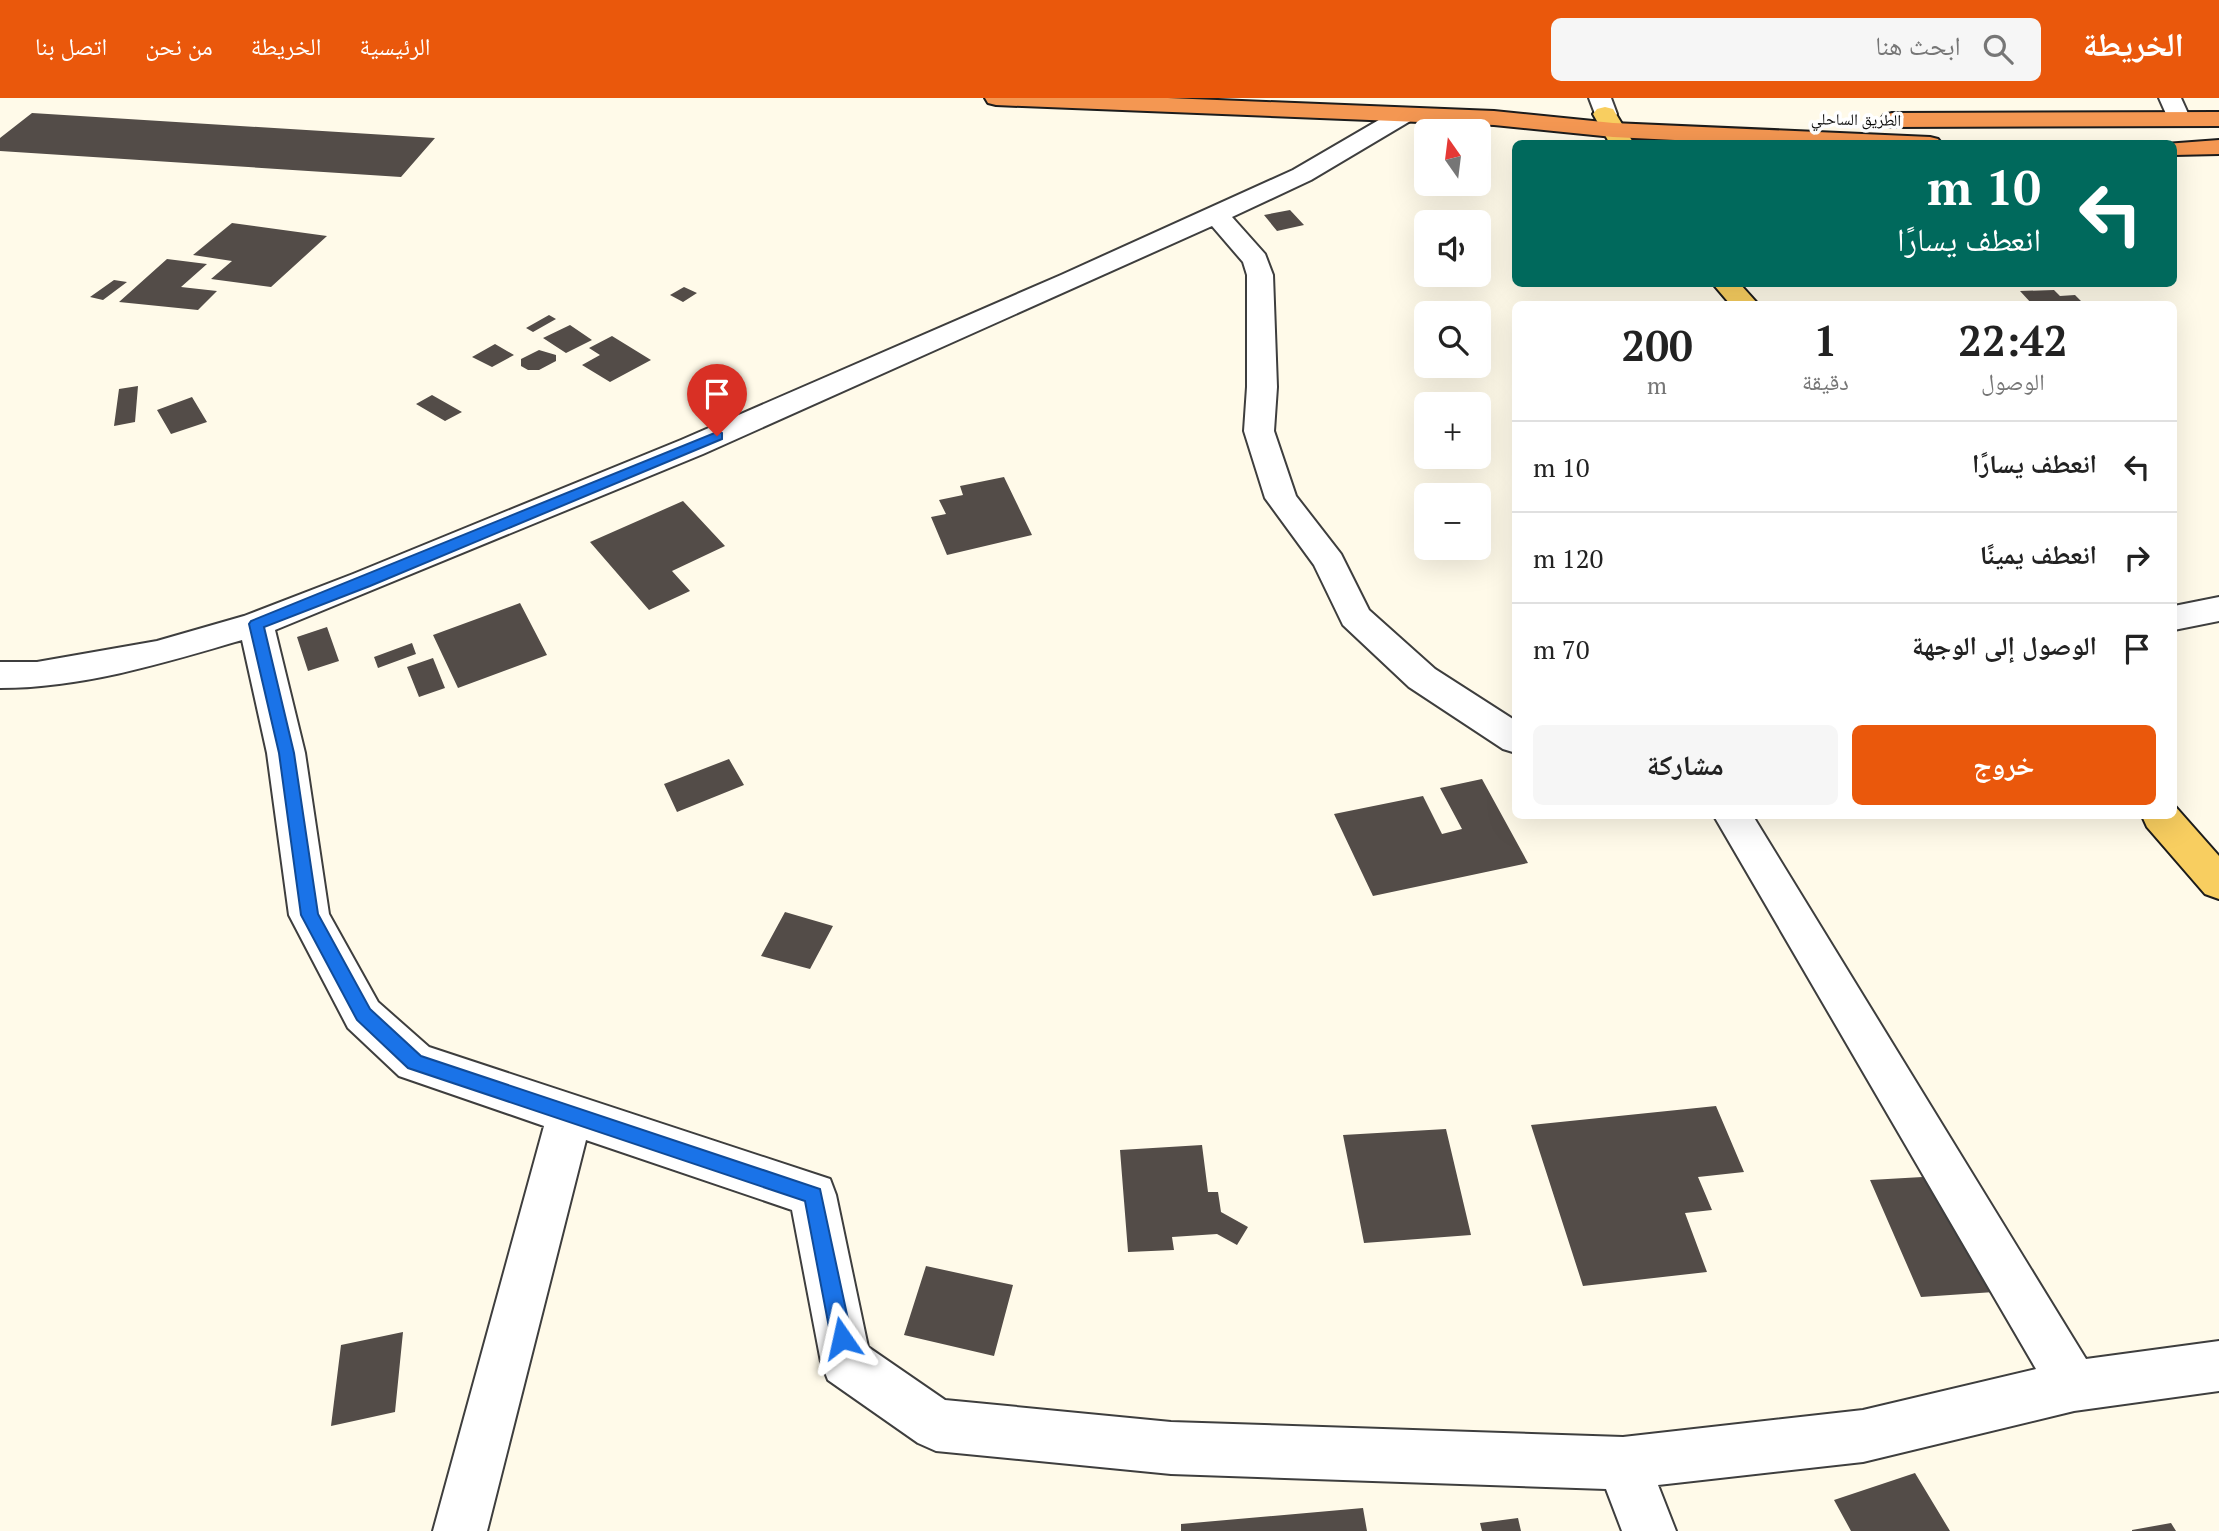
<!DOCTYPE html>
<html lang="ar">
<head>
<meta charset="utf-8">
<style>
	:root { --surface:#fff; --page:#f6f6f6; --text:#222; --muted:#767676; --line:#e0e0e0; --accent:#ea580c }
	body { margin:0; font-family:"PT Serif","Noto Naskh Arabic",serif; background:var(--page); color:var(--text); direction:rtl; height:100vh; display:flex; flex-direction:column; font-size:26px; white-space:nowrap }
	* { box-sizing:border-box; margin:0 }
	p { font-size:23px; color:var(--muted) }
	.icon { flex:none; width:38px; height:38px; fill:none; stroke:currentColor; stroke-width:2; stroke-linecap:round; stroke-linejoin:round }
	.map { position:relative; flex:1; overflow:hidden; direction:ltr }
	.details { position:absolute; left:1512px; top:203px; width:665px; height:518px; display:flex; flex-direction:column; background:var(--surface); border-radius:10px; box-shadow:0 7px 28px #0002; direction:rtl }
	.details>* { flex:none }
	.hud { position:absolute; left:1512px; top:42px; width:665px; height:147px; border-radius:10px; box-shadow:0 7px 28px #0002; direction:rtl; background:#00695c; color:#fff; overflow:hidden }
	.needle { width:46px; rotate:346deg }
	.fabs { position:absolute; left:1414px; top:21px; display:grid; gap:14px }
	.fabs a { display:grid; place-items:center; width:77px; height:77px; border-radius:10px; background:var(--surface); box-shadow:0 7px 28px #0002; font-size:35px }
	.pin { position:absolute; display:grid; place-items:center; width:60px; height:60px; color:#fff; margin:-72px -30px; border-radius:50% 50% 50% 0; rotate:-45deg; box-shadow:0 0 7px #0007 }
	.pin .icon { rotate:45deg }
	.me { position:absolute; width:77px; margin:-38px; rotate:349deg; stroke-linejoin:round; filter:drop-shadow(0 0 5px #0008) }
	.turn { display:flex; align-items:center; gap:24px; height:147px; padding:0 21px; font-size:32px }
	.turn .icon { width:91px; height:91px; stroke-width:2.5 }
	.turn b { display:block; font-size:49px; line-height:60px }
	.eta { display:flex; justify-content:space-evenly; align-items:center; height:119px; text-align:center }
	.eta b { font-size:42px; font-weight:800; line-height:49px }
	.button { display:flex; gap:14px; margin-top:auto; padding:14px 21px }
	.button a { flex:1; height:80px; border-radius:10px; background:var(--accent); color:#fff; font-size:28px; font-weight:800; line-height:80px; text-align:center }
	.button a+a { background:var(--page); color:var(--text) }
	ul { padding:0; list-style:none }
	li { display:flex; align-items:center; gap:21px; height:91px; padding:0 21px; border-top:2px solid var(--line) }
	li div { flex:1 }
	li b { display:block; font-size:26px }
	li em { font-style:normal }
	header { display:flex; align-items:center; gap:42px; box-sizing:border-box; height:98px; padding:0 35px; background:var(--accent); color:#fff }
	header strong { font-size:33px }
	nav { display:flex; gap:38px; margin-inline-start:auto; font-size:24px }
	.search { width:490px; height:63px; background:var(--page); display:flex; align-items:center; gap:18px; box-sizing:border-box; padding:0 24px; border-radius:10px; color:var(--muted); font-size:26px }
	.map>svg:first-child { display:block }
	.building { fill:#534c48 }
	.lines { fill:none; stroke-linecap:round; stroke-linejoin:round }
	.street-casing { stroke:#3e3e3e; stroke-width:4 }
	.primary-casing { stroke:#1c1c1c; stroke-width:4 }
	.highway-casing { stroke:#1c1c1c; stroke-width:4 }
	.street { fill:#fff; fill-rule:evenodd }
	.primary { fill:#f8ce60; fill-rule:evenodd }
	.highway { fill:#f49752; fill-rule:evenodd }
	.route { fill:#1a73e8; stroke:#114b97; stroke-width:2 }
	.labels { text-anchor:middle; stroke-width:7; stroke-linejoin:round; paint-order:stroke }
	.far-street-label { font-size:16px; fill:#0b0b0b; stroke:#fff }
</style>
</head>
<body>
<header>
<strong>الخريطة</strong>
<div class="search"><svg class="icon" aria-label="search" viewBox="0 0 24 24"><circle cx="10" cy="10" r="6"/><path d="M15 15l6 6"/></svg>ابحث هنا</div>
<nav><a>الرئيسية</a><a>الخريطة</a><a>من نحن</a><a>اتصل بنا</a></nav>
</header>
<div class="map">
<svg width="2219" height="1433" viewBox="0 0 2219 1433">
	<rect width="100%" height="100%" fill="#fffae9"/>
	<path class="building" d="M32,15L435,40L401,79L0,53V40Z
		M1290,112L1304,127L1277,133L1264,117Z
		M232,125L327,138L271,189L211,181L232,163L193,157Z
		M167,161L207,166L181,189L217,193L198,212L119,204Z
		M114,182L127,184L103,202L90,199Z
		M684,189L697,195L683,204L670,197Z
		M2054,192L2060,198L2075,197L2084,206H2032L2020,193Z
		M549,217L556,221L533,234L526,230Z
		M570,227L592,242L566,255L543,240Z
		M612,238L651,262L610,284L582,267L600,257L589,250Z
		M495,246L514,257L492,269L472,259Z
		M539,252L556,257V263L539,272H528L521,268V261Z
		M138,288L135,324L114,328L119,291Z
		M432,297L462,314L445,323L416,306Z
		M192,299L207,324L171,336L157,312Z
		M1004,379L1032,437L947,457L931,419L946,416L939,402L963,397L960,388Z
		M683,403L725,448L672,473L690,493L649,512L590,444Z
		M520,505L547,557L458,590L433,537Z
		M327,529L339,563L308,573L297,539Z
		M412,545L416,556L378,570L374,559Z
		M433,560L445,590L419,599L407,569Z
		M729,661L744,687L677,714L664,686Z
		M1482,681L1528,765L1373,798L1334,716L1423,698L1442,736L1462,731L1440,690Z
		M785,814L833,828L810,871L761,858Z
		M1716,1008L1744,1074L1698,1079L1712,1112L1685,1115L1707,1174L1583,1188L1531,1027Z
		M1446,1031L1471,1137L1364,1145L1343,1037Z
		M1202,1047L1208,1094H1218L1221,1114L1248,1129L1237,1147L1217,1136L1172,1139L1174,1152L1128,1154L1120,1052Z
		M1940,1078L1994,1194L1921,1199L1870,1082Z
		M926,1168L1013,1187L994,1258L904,1237Z
		M403,1234L395,1314L331,1328L341,1247Z
		M1915,1375L1950,1433H1851L1834,1402Z
		M1363,1410L1367,1433H1181V1426Z
		M1518,1420L1521,1433H1482L1480,1425Z
		M2171,1425L2176,1433H2132V1432Z"/>
	<g class="lines">
		<defs>
			<path id="street" d="M1589,0H1611L1617,16L1613,21H1597Z
				M2159,0H2181L2191,22L2187,27H2171Z
				M1404,10L1412,12L1416,17L1412,22L1311,82L1232,119L1265,156L1273,177L1277,289L1274,333L1296,398L1341,456L1369,512L1435,571L1516,623V655L1503,651L1409,589L1343,527L1314,467L1265,400L1244,333L1247,289V177L1243,164L1212,128L703,356L275,532L305,655L329,816L378,904L429,949L830,1081L836,1097L868,1249L945,1302L1171,1324L1623,1339L1863,1312L2036,1271L1714,718H1753L2086,1261L2219,1243V1293L2074,1313L1863,1364L1658,1387L1676,1433H1622L1606,1391L1171,1376L936,1353L918,1345L828,1282L821,1264L792,1112L586,1042L487,1433H433L544,1028L399,978L348,930L289,817L267,655L242,542C164,565 82,590 0,590V564H37L157,543L244,518L353,476L681,342L1061,177L1293,72L1396,12Z
				M2219,499V523L2174,532V508Z"/>
			<path id="primary" d="M1605,9L1613,11L1634,46H1610L1593,16L1597,11Z
				M1713,186H1740L1758,206H1730Z
				M2174,707L2219,758V801L2205,796L2147,729L2142,718H2174Z"/>
			<path id="highway" d="M985,0H1168L1494,13L1613,25L1930,39L1938,41L1942,46H1757L1613,39L1494,27L996,7L988,5Z
				M2219,14V28L1892,29L1884,27L1880,22L1884,17L1892,15Z
				M2219,42V56L2174,57V46H2165Z"/>
		</defs>
		<use href="#street" class="street-casing"/>
		<use href="#primary" class="primary-casing"/>
		<use href="#highway" class="highway-casing"/>
		<use href="#street" class="street"/>
		<use href="#primary" class="primary"/>
		<use href="#highway" class="highway"/>
	</g>
	<path class="route" d="M717,334L722,335V341L370,488L264,529L294,655L318,816L370,911L421,958L820,1091L852,1240L849,1247L842,1250L834,1247L831,1240L805,1103L408,970L357,922L301,817L279,655L249,526L251,523Z"/>
	<g class="labels">
		<g class="far-street-label">
			<text transform="translate(1856 21) rotate(1)" y="6">الطريق الساحلي</text>
		</g>
	</g>
</svg>
<div class="fabs">
<a><svg class="needle" viewBox="-14 -14 28 28"><path d="M0-13l5 13h-10z" fill="#e53935"/><path d="M0 13l5-13h-10z" fill="#767676"/></svg></a>
<a><svg class="icon" aria-label="sound" viewBox="0 0 24 24"><path d="M4 9h4l5-4v14l-5-4H4zM17 9q2 3 0 6"/></svg></a>
<a><svg class="icon" aria-label="search" viewBox="0 0 24 24"><circle cx="10" cy="10" r="6"/><path d="M15 15l6 6"/></svg></a>
<a>+</a>
<a>−</a>
</div>
<div class="pin" style="left:717px;top:338px;background:#d93025"><svg class="icon" aria-label="arrive" viewBox="0 0 24 24"><path d="M6 21V4h12l-3 4 3 4H6"/></svg></div>
<svg class="me" style="left:842px;top:1240px" viewBox="-20 -20 40 40"><path d="M0-17L14 15 0 8-14 15z" fill="#1a73e8" stroke="#fff" stroke-width="4"/></svg>
<div class="hud">
<div class="turn"><svg class="icon" aria-label="left" viewBox="0 0 24 24"><path d="M17 20v-9H6M10 6l-5 5 5 5"/></svg><div><b>10 m</b>انعطف يسارًا</div></div>
</div>
<section class="details">
<div class="eta">
<div><b>22:42</b><p>الوصول</p></div>
<div><b>1</b><p>دقيقة</p></div>
<div><b>200</b><p>m</p></div>
</div>
<ul>
<li><svg class="icon" aria-label="left" viewBox="0 0 24 24"><path d="M17 20v-9H6M10 6l-5 5 5 5"/></svg><div><b>انعطف يسارًا</b></div><em>10 m</em></li>
<li><svg class="icon" aria-label="right" viewBox="0 0 24 24"><path d="M7 20v-9h11M14 6l5 5-5 5"/></svg><div><b>انعطف يمينًا</b></div><em>120 m</em></li>
<li><svg class="icon" aria-label="arrive" viewBox="0 0 24 24"><path d="M6 21V4h12l-3 4 3 4H6"/></svg><div><b>الوصول إلى الوجهة</b></div><em>70 m</em></li>
</ul>
<div class="button"><a>خروج</a><a>مشاركة</a></div>
</section>
</div>
</body>
</html>
